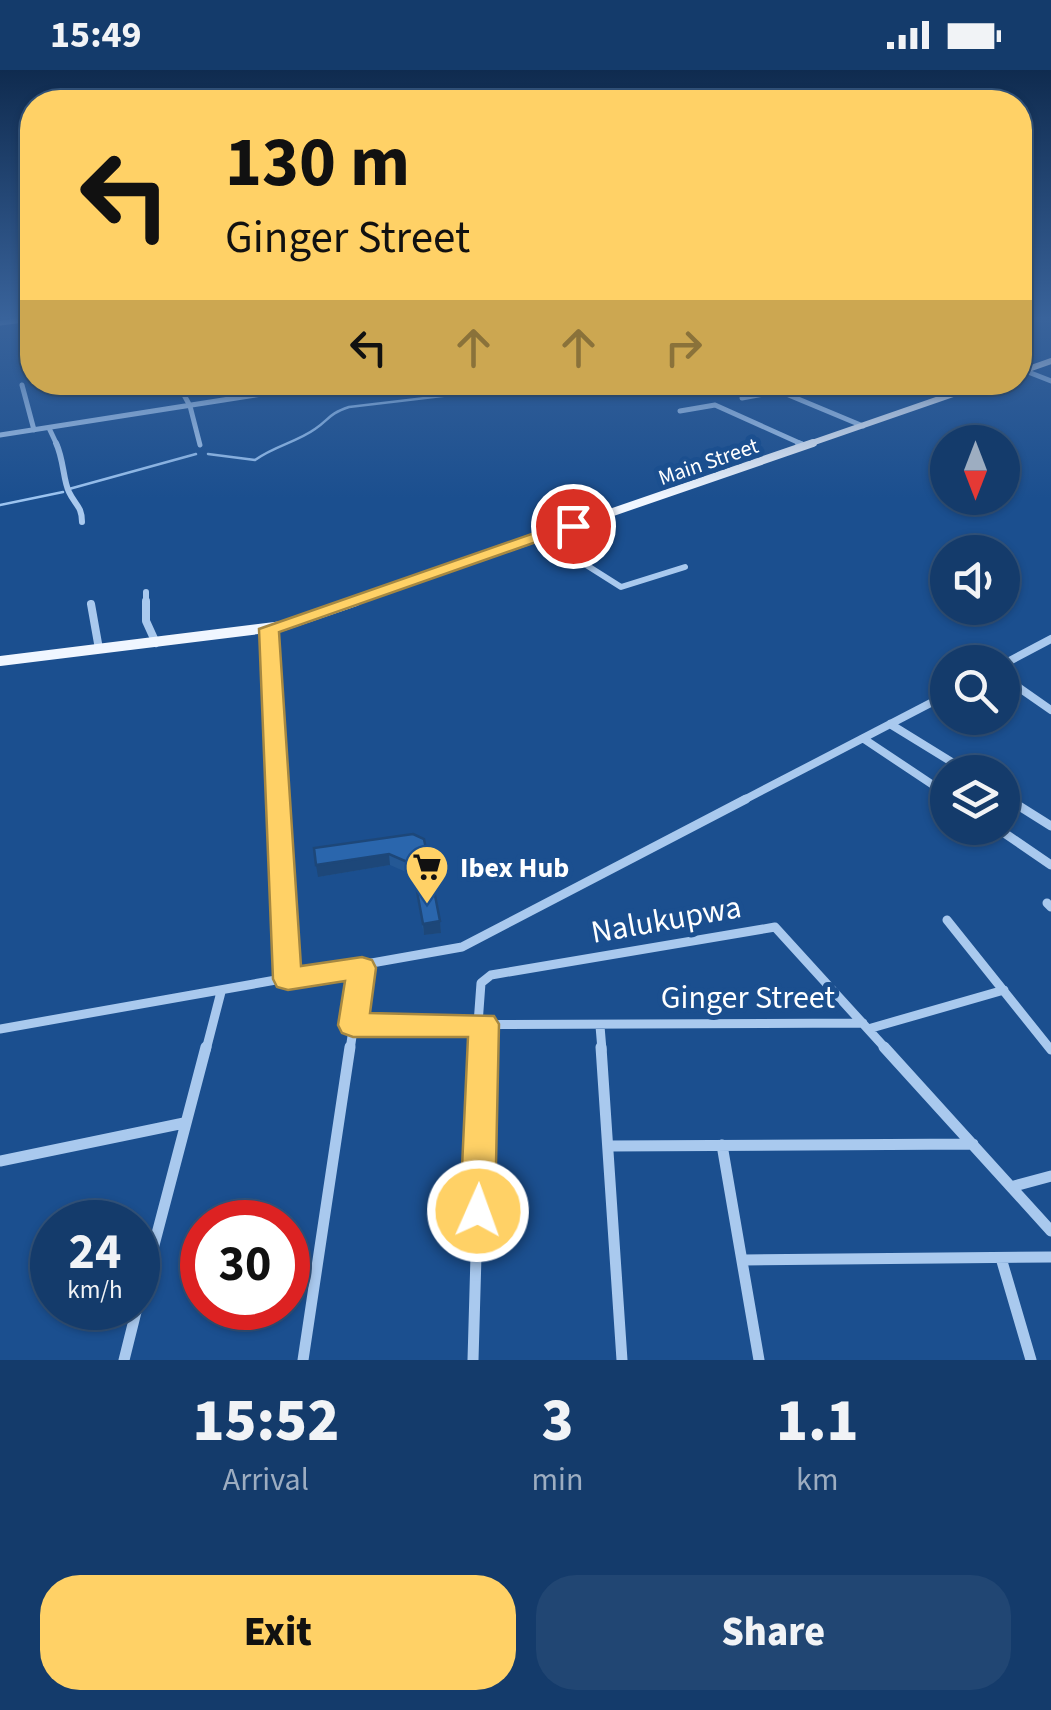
<!DOCTYPE html>
<html lang="en">
<head>
<meta charset="utf-8">
<style>
	:root { --surface:#143b6b; --page:#214673; --text:#f1f3f6; --muted:#9dadc1; --line:#33557e; --accent:#ffd166 }
	body { margin:0; font-family:"Source Sans 3",sans-serif; background:var(--page); color:var(--text); height:100vh; display:flex; flex-direction:column; font-size:38px; white-space:nowrap }
	* { box-sizing:border-box; margin:0 }
	p { font-size:32px; color:var(--muted) }
	.icon { flex:none; width:55px; height:55px; fill:none; stroke:currentColor; stroke-width:2; stroke-linecap:round; stroke-linejoin:round }
	.map { position:relative; height:1290px; overflow:hidden }
	.drawer { display:flex; flex-direction:column; background:var(--surface); flex:1 }
	.drawer>* { flex:none }
	.top-card { position:absolute; left:20px; top:20px; width:1012px; height:305px; border-radius:40px; box-shadow:0 2px 8px #0004,0 0 0 2px var(--line); background:#ffd166; color:#111; overflow:hidden }
	.needle { width:65px; rotate:180deg }
	.tools { position:absolute; left:930px; top:355px; display:grid; gap:20px }
	.tools a { display:grid; place-items:center; width:90px; height:90px; border-radius:50%; background:var(--surface); box-shadow:0 2px 8px #0004,0 0 0 2px var(--line); font-size:50px }
	.speed { position:absolute; left:30px; top:1130px; display:flex; gap:20px; font-size:50px; font-weight:700; text-align:center }
	.speed>* { display:grid; place-content:center; width:130px; height:130px; border-radius:50%; background:var(--surface); box-shadow:0 2px 8px #0004,0 0 0 2px var(--line); line-height:1 }
	.speed small { font-size:25px; font-weight:400 }
	.speed .limit { border:15px solid #d22; background:#fff; color:#111 }
	.pin { position:absolute; display:grid; place-items:center; width:85px; height:85px; color:#fff; margin:-42px; border:5px solid #fff; border-radius:50%; box-shadow:0 2px 10px #0007 }
	.me { position:absolute; width:110px; margin:-55px; rotate:2deg; stroke-linejoin:round; filter:drop-shadow(0 0 8px #0008) }
	.turn { display:flex; align-items:center; gap:35px; height:210px; padding:0 40px; font-size:45px }
	.turn .icon { width:130px; height:130px; stroke-width:2.5 }
	.turn b { display:block; font-size:70px; line-height:85px }
	.lanes { display:flex; align-items:center; height:95px; padding:0 40px; background:#0003; justify-content:center; gap:50px; direction:ltr }
	.lanes .off { opacity:.35 }
	.eta { display:flex; justify-content:space-evenly; align-items:center; height:170px; text-align:center }
	.eta b { font-size:60px; font-weight:800; line-height:70px }
	.button { display:flex; gap:20px; margin-top:auto; padding:20px 40px }
	.button a { flex:1; height:115px; border-radius:40px; background:var(--accent); color:#111; font-size:40px; font-weight:800; line-height:115px; text-align:center }
	.button a+a { background:var(--page); color:var(--text) }
	.status { display:flex; justify-content:space-between; align-items:center; height:70px; padding:0 50px; background:var(--surface); direction:ltr }
	.status svg { height:28px; fill:currentColor }
	.map>svg:first-child { display:block }
	.lines { fill:none; stroke-linecap:round; stroke-linejoin:round }
	.stream { stroke:#9cc4f0; stroke-width:2.5 }
	.minor-far4 { stroke:#a9c9ee; stroke-width:5 }
	.minor-far3 { stroke:#a9c9ee; stroke-width:6 }
	.minor-far2 { stroke:#a9c9ee; stroke-width:8 }
	.minor-far1 { stroke:#a9c9ee; stroke-width:9 }
	.minor { stroke:#a9c9ee; stroke-width:11 }
	.major-far2 { stroke:#f0f6ff; stroke-width:6 }
	.major-far1 { stroke:#f0f6ff; stroke-width:8 }
	.major { stroke:#f0f6ff; stroke-width:10 }
	.wall { fill:#245895 }
	.shaded-wall { fill:#1d4779 }
	.building { fill:#2a66ad; stroke:#1d4779; stroke-width:2.5 }
	.route { fill:#ffd166; stroke:#a68842; stroke-width:2.5 }
	.labels { text-anchor:middle; stroke-width:10; stroke-linejoin:round; paint-order:stroke }
	.far-street-label { font-size:22px; fill:#fff; stroke:#1b4f8f }
	.poi-label { font-size:28px; font-weight:bold; fill:#fff; stroke:#1b4f8f; text-anchor:start }
	.near-street-label { font-size:32px; fill:#fff; stroke:#1b4f8f }
</style>
</head>
<body>
<div class="status"><b>15:49</b><svg viewBox="0 0 49 12"><path d="M0 12V9h3v3zM5 12V6h3v6zM10 12V3h3v9zM15 12V0h3v12zM26 1h20v11H26zM47 4h2v5h-2z"/></svg></div>
<div class="map">
<svg width="1051" height="1290" viewBox="0 0 1051 1290">
	<rect width="100%" height="100%" fill="#1b4f8f"/>
	<g class="lines">
		<path class="stream" d="M208,384L255,390C274,376 297,372 315,359C330,349 328,344 349,337L560,312
			M69,419L196,384
			M0,435L63,422"/>
		<path class="minor-far4" d="M0,253L32,249
			M1023,300L1051,311
			M177,312L190,336L200,375
			M22,315L34,360
			M742,328L779,321L863,356
			M680,341L715,335L804,375
			M49,358L57,375
			M0,365L338,312"/>
		<path class="minor-far3" d="M56,373C64,390 63,410 69,422C75,435 82,436 82,452
			M798,373L806,376
			M542,467L621,517L685,497
			M146,522V533"/>
		<path class="minor-far2" d="M146,531V551L156,573
			M91,534L99,579
			M269,559L278,731
			M1002,595L1051,569
			M1002,606L1051,640
			M890,654L968,702
			M864,669L948,725
			M1002,725L1012,731
			M742,731L948,624"/>
		<path class="minor-far1" d="M278,729L287,909
			M1008,729L1051,756
			M997,758L1051,795
			M1047,833L1051,837
			M947,850L1051,980
			M478,954L481,913L491,905L775,857L887,980
			M353,955L863,953
			M600,956L602,980
			M0,959L462,877L746,729
			M868,959L1004,920
			M206,980L221,922
			M350,980L362,898
			M482,980L483,954"/>
		<path class="minor" d="M601,977L622,1290
			M884,977L1051,1161
			M722,1075L759,1290
			M609,1076L973,1074
			M0,1091L184,1053
			M1014,1116L1051,1106
			M1001,1188L1031,1290
			M744,1190L1051,1187
			M138,1236L206,977
			M124,1290L137,1238
			M303,1290L350,977
			M473,1290L482,977"/>
		<path class="major-far2" d="M1020,302L1051,291
			M806,375L988,312"/>
		<path class="major-far1" d="M349,533L813,373"/>
		<path class="major" d="M0,591L283,556L356,531"/>
	</g>
	<path class="wall" d="M424,769L440,851L441,863L424,865L413,805L390,795L318,807Z"/>
	<path class="shaded-wall" d="M389,784L390,795L318,807L316,795Z
		M440,851L441,863L424,865L423,854Z"/>
	<path class="building" d="M413,764L424,769L440,851L423,854L412,794L389,784L316,795L314,778Z"/>
	<linearGradient id="sky" x2="0" y2="1"><stop stop-color="#0f2b4f"/><stop offset="0.58" stop-color="#39639b"/><stop offset="1" stop-color="#39639b" stop-opacity="0"/></linearGradient>
	<rect width="1051" height="428" fill="url(#sky)"/>
	<path class="route" d="M566,452L582,456L279,562L301,896L362,887L372,890L376,898L370,943L494,946L499,954L495,1141L490,1152L478,1157L465,1152L460,1141L468,967H353L342,963L338,955L345,911L288,920L277,917L273,909L259,559Z"/>
	<defs>
		<symbol id="supermarket-pin" viewBox="-11 -11 22 30"><path d="M0 17L-7.5 6A9.5 9.5 0 1 1 7.5 6Z" fill="#ffd166" stroke="#1b4f8f"/><path d="M-6-5.5h2.5l.6 2H6L4.5 2H-2.5L-4.4-4H-6ZM-1.5 3.2a1.3 1.3 0 1 0 .1 0ZM3 3.2a1.3 1.3 0 1 0 .1 0Z" fill="#111"/></symbol>
	</defs>
	<g fill-rule="evenodd">
		<use href="#supermarket-pin" x="402" y="772" width="50" height="68"/>
	</g>
	<g class="labels">
		<g class="far-street-label">
			<text transform="translate(708 391) rotate(-19)" y="8">Main Street</text>
		</g>
		<g class="poi-label">
			<text x="460" y="807">Ibex Hub</text>
		</g>
		<g class="near-street-label">
			<text transform="translate(666 849) rotate(-10)" y="11">Nalukupwa</text>
			<text x="748" y="938">Ginger Street</text>
		</g>
	</g>
</svg>
<div class="tools">
<a><svg class="needle" viewBox="-14 -14 28 28"><path d="M0-13l5 13h-10z" fill="#e53935"/><path d="M0 13l5-13h-10z" fill="#9dadc1"/></svg></a>
<a><svg class="icon" aria-label="sound" viewBox="0 0 24 24"><path d="M4 9h4l5-4v14l-5-4H4zM17 9q2 3 0 6"/></svg></a>
<a><svg class="icon" aria-label="search" viewBox="0 0 24 24"><circle cx="10" cy="10" r="6"/><path d="M15 15l6 6"/></svg></a>
<a><svg class="icon" aria-label="layers" viewBox="0 0 24 24"><path d="M12 4l9 5-9 5-9-5zM3 14l9 5 9-5"/></svg></a>
</div>
<div class="speed"><div>24<small>km/h</small></div><div class="limit">30</div></div>
<div class="pin" style="left:573px;top:456px;background:#d93025"><svg class="icon" aria-label="arrive" viewBox="0 0 24 24"><path d="M6 21V4h12l-3 4 3 4H6"/></svg></div>
<svg class="me" style="left:478px;top:1141px" viewBox="-20 -20 40 40"><circle r="17" fill="#ffd166" stroke="#fff" stroke-width="3"/><path d="M0-11L8 9 0 5-8 9z" fill="#fff"/></svg>
<div class="top-card">
<div class="turn"><svg class="icon" aria-label="left" viewBox="0 0 24 24"><path d="M17 20v-9H6M10 6l-5 5 5 5"/></svg><div><b>130 m</b>Ginger Street</div></div>
<div class="lanes"><svg class="icon" aria-label="left" viewBox="0 0 24 24"><path d="M17 20v-9H6M10 6l-5 5 5 5"/></svg><svg class="icon off" aria-label="ahead" viewBox="0 0 24 24"><path d="M12 20V5M6 11l6-6 6 6"/></svg><svg class="icon off" aria-label="ahead" viewBox="0 0 24 24"><path d="M12 20V5M6 11l6-6 6 6"/></svg><svg class="icon off" aria-label="right" viewBox="0 0 24 24"><path d="M7 20v-9h11M14 6l5 5-5 5"/></svg></div>
</div>
</div>
<section class="drawer">
<div class="eta">
<div><b>15:52</b><p>Arrival</p></div>
<div><b>3</b><p>min</p></div>
<div><b>1.1</b><p>km</p></div>
</div>
<div class="button"><a>Exit</a><a>Share</a></div>
</section>
</body>
</html>
